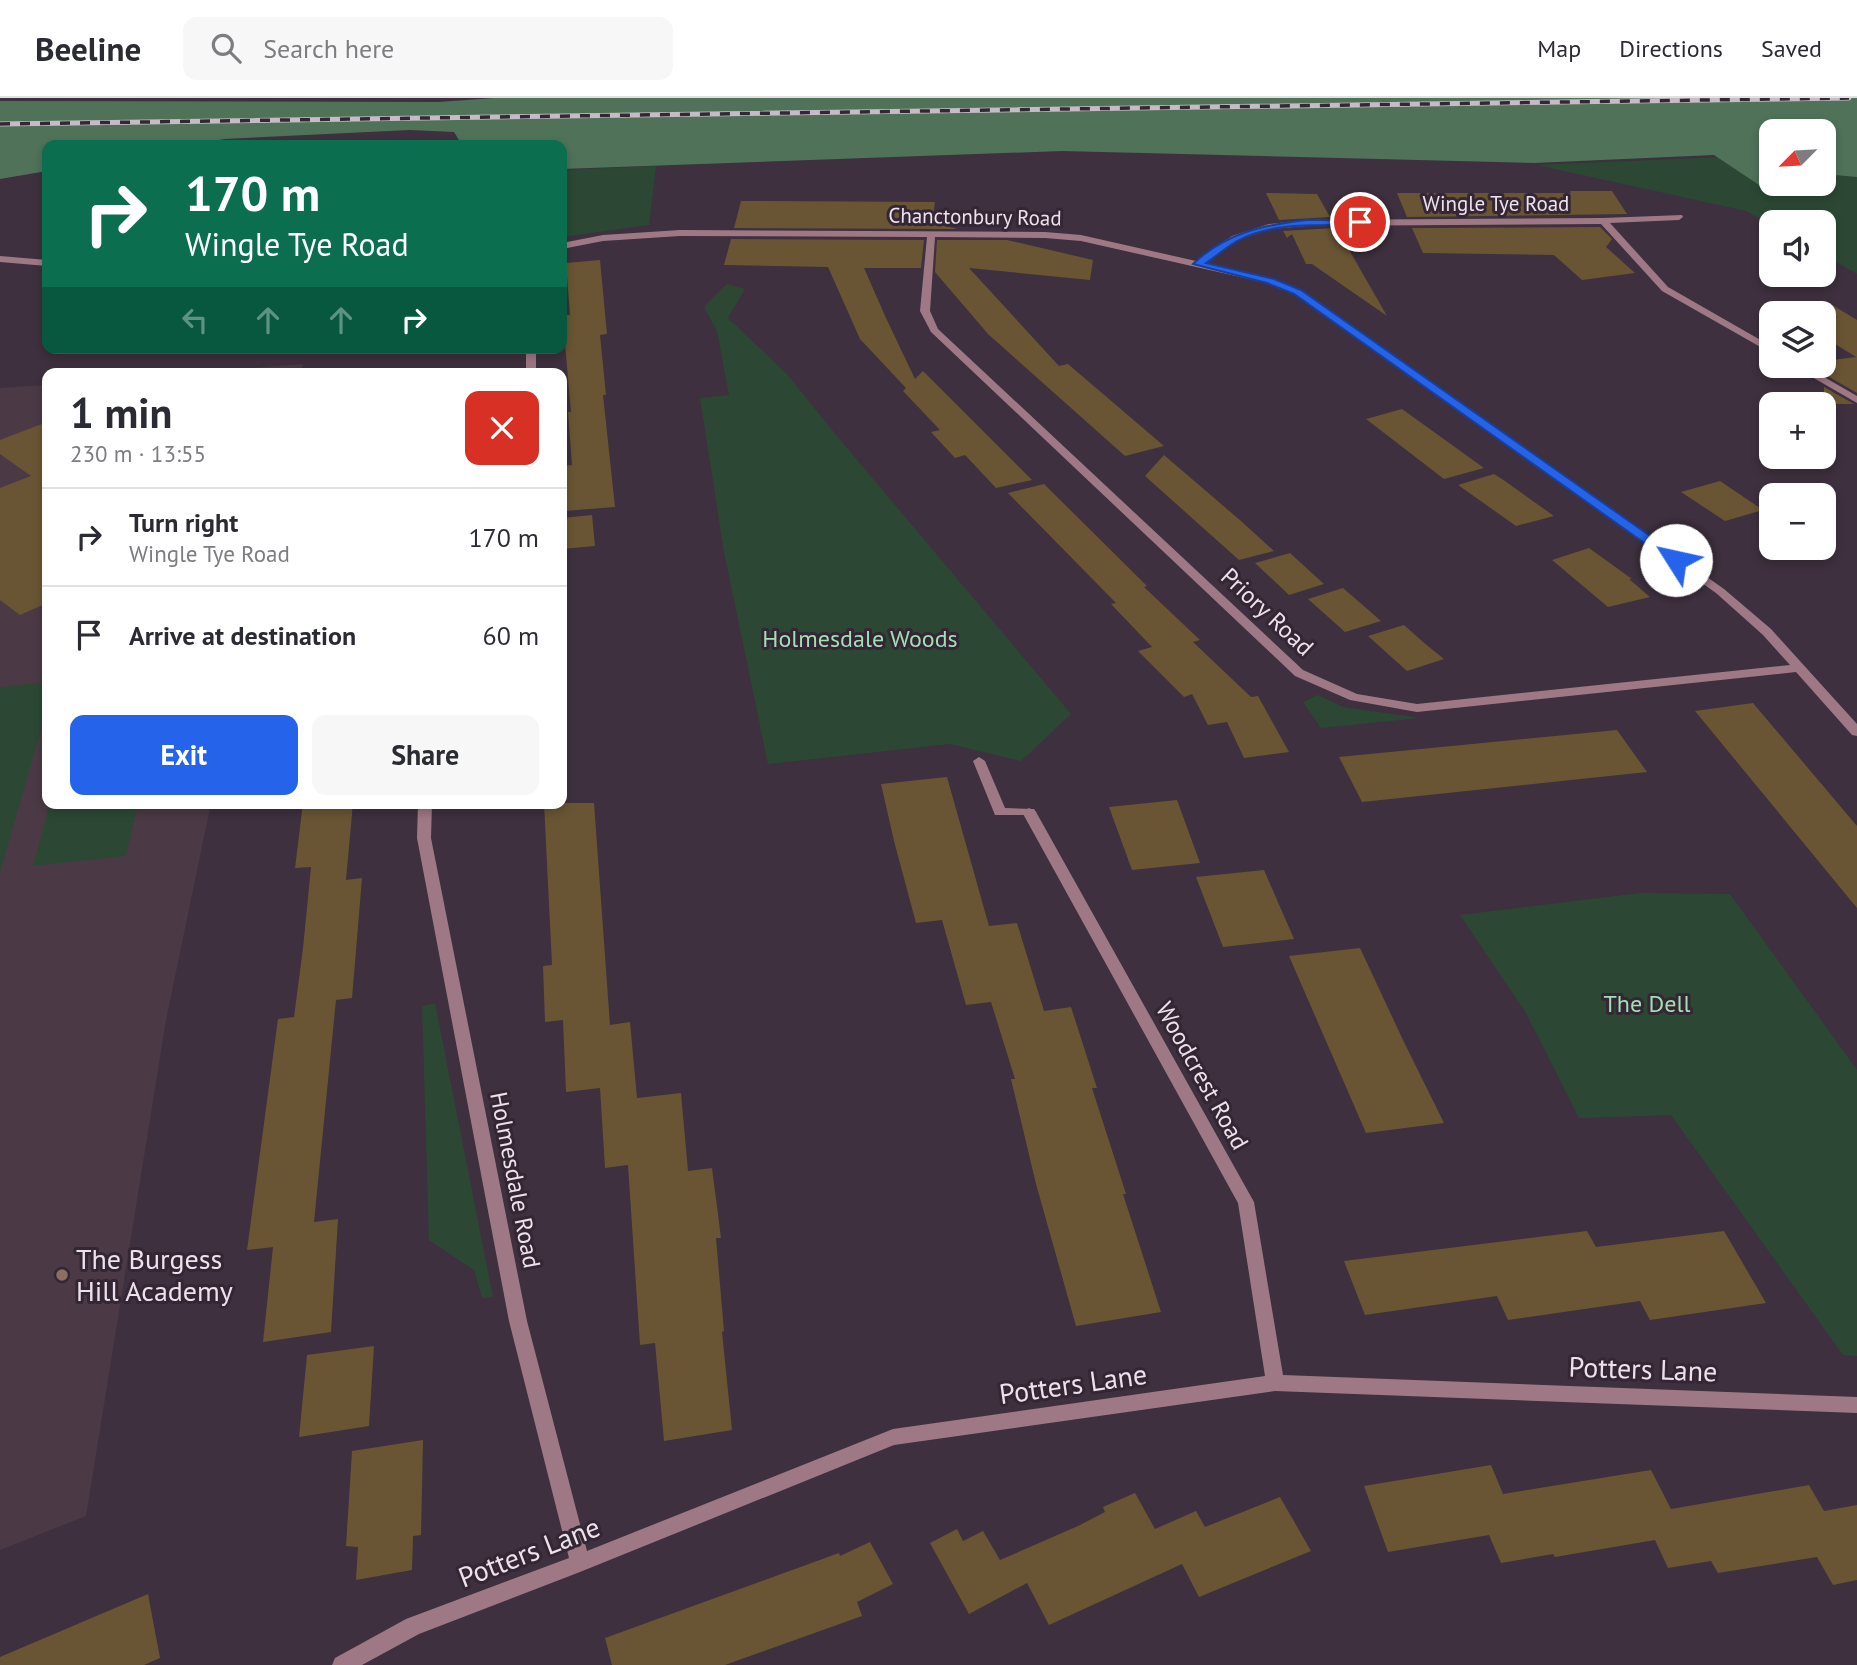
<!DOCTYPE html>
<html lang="en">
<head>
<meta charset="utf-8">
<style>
	:root { --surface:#fff; --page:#f7f7f7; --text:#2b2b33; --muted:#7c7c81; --line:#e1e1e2; --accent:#2563eb }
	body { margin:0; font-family:"PT Sans",sans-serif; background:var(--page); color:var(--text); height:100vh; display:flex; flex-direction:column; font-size:26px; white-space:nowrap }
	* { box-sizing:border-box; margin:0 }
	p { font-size:23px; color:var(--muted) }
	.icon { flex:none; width:38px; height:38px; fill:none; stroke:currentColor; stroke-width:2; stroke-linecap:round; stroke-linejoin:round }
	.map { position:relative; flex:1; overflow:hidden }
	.panel { position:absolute; left:42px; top:270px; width:525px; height:441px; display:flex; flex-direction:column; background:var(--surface); border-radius:14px; box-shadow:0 4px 10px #0003 }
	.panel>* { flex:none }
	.hud { position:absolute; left:42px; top:42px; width:525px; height:214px; border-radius:14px; box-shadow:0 4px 10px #0003; background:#0b6e4f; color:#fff; overflow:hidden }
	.needle { width:46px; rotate:246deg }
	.buttons { position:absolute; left:1759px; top:21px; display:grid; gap:14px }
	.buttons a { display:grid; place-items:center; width:77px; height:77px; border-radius:14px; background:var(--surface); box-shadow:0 4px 10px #0003; font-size:35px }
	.pin { position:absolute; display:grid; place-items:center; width:60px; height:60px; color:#fff; margin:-30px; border:4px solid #fff; border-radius:50%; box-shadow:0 2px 7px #0007 }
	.me { position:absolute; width:77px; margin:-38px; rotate:305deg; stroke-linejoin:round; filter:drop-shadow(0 0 5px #0008) }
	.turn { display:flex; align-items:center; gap:24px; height:147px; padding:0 28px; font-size:32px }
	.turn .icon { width:91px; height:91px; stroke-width:2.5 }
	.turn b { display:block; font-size:49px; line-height:60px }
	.lanes { display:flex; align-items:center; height:66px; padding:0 28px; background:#0003; justify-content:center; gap:35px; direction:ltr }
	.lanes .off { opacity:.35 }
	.round { display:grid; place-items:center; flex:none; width:74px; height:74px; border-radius:14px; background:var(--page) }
	.overview { display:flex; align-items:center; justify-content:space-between; height:119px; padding:0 28px }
	h1 { font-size:42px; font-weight:700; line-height:52px }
	.button { display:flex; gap:14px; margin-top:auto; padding:14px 28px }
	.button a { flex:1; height:80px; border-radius:14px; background:var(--accent); color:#fff; font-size:28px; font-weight:700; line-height:80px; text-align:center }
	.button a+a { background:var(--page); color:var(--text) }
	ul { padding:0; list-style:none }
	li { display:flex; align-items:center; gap:21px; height:98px; padding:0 28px; border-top:2px solid var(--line) }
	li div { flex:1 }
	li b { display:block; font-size:26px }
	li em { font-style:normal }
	header { display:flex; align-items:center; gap:42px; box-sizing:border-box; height:98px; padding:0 35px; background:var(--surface); border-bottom:2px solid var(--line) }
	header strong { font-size:33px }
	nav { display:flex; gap:38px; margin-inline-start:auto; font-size:24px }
	.search { width:490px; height:63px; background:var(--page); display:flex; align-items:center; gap:18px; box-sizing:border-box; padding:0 24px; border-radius:14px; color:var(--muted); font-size:26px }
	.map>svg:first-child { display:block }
	.education { fill:#4b3a45 }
	.green { fill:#2c4835 }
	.forest { fill:#4f7259 }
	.building { fill:#695533 }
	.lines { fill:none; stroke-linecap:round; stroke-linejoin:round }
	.service { fill:#9f7885; fill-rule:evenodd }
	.minor { fill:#9f7885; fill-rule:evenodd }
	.rail-casing { stroke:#c7bcc6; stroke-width:5 }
	.rail { stroke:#342634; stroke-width:3.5; stroke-dasharray:10; stroke-linecap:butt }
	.route { fill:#2563eb; stroke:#184099; stroke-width:2 }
	.education-dot { fill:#8d6e63; stroke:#342634; stroke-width:2.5 }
	.labels { text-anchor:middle; stroke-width:6; stroke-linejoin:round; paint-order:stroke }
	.far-street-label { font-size:21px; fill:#ece2eb; stroke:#342634 }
	.street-label { font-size:24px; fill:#ece2eb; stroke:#342634 }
	.park-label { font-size:24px; fill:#a2dfb4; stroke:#342634 }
	.near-poi-label { font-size:28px; fill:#ece2eb; stroke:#342634; text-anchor:start }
	.near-street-label { font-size:28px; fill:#ece2eb; stroke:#342634 }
</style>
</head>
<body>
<header>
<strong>Beeline</strong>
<div class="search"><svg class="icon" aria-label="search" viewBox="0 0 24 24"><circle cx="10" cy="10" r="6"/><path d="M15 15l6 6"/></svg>Search here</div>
<nav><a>Map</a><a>Directions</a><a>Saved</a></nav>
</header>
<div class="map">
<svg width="1857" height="1567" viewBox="0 0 1857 1567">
	<rect width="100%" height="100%" fill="#3e303e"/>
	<path class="education" d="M303,266L301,275H192Z
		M47,287V705H211L166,922L86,1418L0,1452V290Z"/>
	<path class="green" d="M1857,54V176L1824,157V124H1771V127L1746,113L1537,67L1771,57V86H1824V55Z
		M656,68L649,127L562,139V72Z
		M727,186L745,191L728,220L787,276L836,337L1071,616L1021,663L950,646L768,666L724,454L700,300L729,297L717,233L704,209Z
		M47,584V611L0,774V589Z
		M1318,597L1343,609L1420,620L1321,630L1303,604Z
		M50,705H138L126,758L33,768Z
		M1640,795L1730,796L1857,972V1258L1843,1257L1671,1017L1579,1020L1526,915L1460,817Z
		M435,905L493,1199L482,1200L474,1172L429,1142L422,908Z"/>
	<path class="forest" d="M494,0H1857V79L1824,76V33H1771V86H1783L1771,95L1714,57L1534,65L1062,53L562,71V47H462L454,34L410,32L225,41L190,47H47V73L0,81V3L439,4Z"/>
	<path class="building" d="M1570,93H1612L1627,116L1407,119L1397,95H1571Z
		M1266,95L1317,96L1330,119L1279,122Z
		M741,103L935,104L932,125L958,131L734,130Z
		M1600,129L1612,141L1606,149L1635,175L1582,182L1554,157L1423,155L1412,130Z
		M1336,130L1348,150L1387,218L1312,166H1306L1292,136L1287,140L1283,133Z
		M731,141L924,142L921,170H864L886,220L915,281L923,273L1032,382L996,390L965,357L955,360L931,334L940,332L903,293L906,290L860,241L828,169L724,167Z
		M937,142H1007L1093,162L1090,182L969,170L1059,268L1068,266L1164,348L1125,358L988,236L935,174Z
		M600,162L607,236L600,237L606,297H603L615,409L564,413L562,368L572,367L568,314H571L564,234H567L565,217H570L566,165Z
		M1829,205L1857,222V295L1824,276V263L1856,259L1824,239V215L1783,214Z
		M1824,289L1854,306H1824Z
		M1402,311L1484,370L1444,381L1366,321Z
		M47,324V505L20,517L0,502V390L31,378L0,356V342Z
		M1164,357L1241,423L1274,453L1239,462L1145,378Z
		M1494,376L1502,381L1554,418L1516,428L1458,387Z
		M1720,383L1763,412L1725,423L1681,394Z
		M1044,386L1147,488L1144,489L1200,542L1193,544L1251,599L1258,598L1289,654L1244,660L1227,624L1208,627L1192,596L1184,599L1138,553L1152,549L1111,506L1116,505L1008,395Z
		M592,417L595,448L562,451V420Z
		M1589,450L1632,481H1629L1650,499L1608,509L1552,462Z
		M1290,455L1324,486L1289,497L1255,465Z
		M1343,490L1381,523L1345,534L1308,501Z
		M1404,527L1423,544L1444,561L1407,573L1368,538Z
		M1753,605L1857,728V810L1695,613Z
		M1617,632L1647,674L1362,704L1339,659Z
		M947,679L989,828L1017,825L1044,913L1071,909L1097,990H1092L1126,1096H1123L1161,1214L1076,1228L1036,1086L1011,981H1015L991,904L966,907L942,822L916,825L894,743L881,686Z
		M1177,702L1200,765L1132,772L1109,709Z
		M303,705H353L346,782L362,780L352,900L336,902L314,1124L338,1121L331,1234L263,1244L273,1149L247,1152L278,921L294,919L303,850L311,769L295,770Z
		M544,705H594L610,927L630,924L637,1000L681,995L688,1073L712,1070L721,1140H716L724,1233L722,1234L732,1332L664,1343L655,1245L640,1247L628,1067L605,1070L600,990L566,994L563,922L545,924L543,868L552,867Z
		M1264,772L1294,841L1223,849L1196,779Z
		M1360,850L1403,942L1444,1025L1366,1035L1289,858Z
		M1587,1133L1596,1149L1724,1133L1766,1205L1650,1222L1640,1203L1508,1222L1497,1198L1365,1217L1344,1163Z
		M374,1248L369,1328L299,1339L307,1257Z
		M423,1342L421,1437L413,1438L412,1472L356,1482L358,1449L346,1448L352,1353Z
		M1491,1367L1503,1396L1651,1372L1671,1411L1809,1387L1824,1413L1857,1407V1482L1833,1487L1817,1459L1718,1475L1711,1463L1668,1470L1655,1442L1555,1459L1553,1456L1501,1465L1489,1437L1388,1454L1364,1388Z
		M1135,1395L1155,1431L1196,1413L1205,1429L1280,1399L1311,1453L1199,1499L1182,1466L1049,1527L1027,1485L969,1516L930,1445L957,1431L963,1443L983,1433L1000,1462L1078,1428L1105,1414L1103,1409Z
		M870,1444L893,1486L857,1504L862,1518L725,1567H612L605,1540L839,1455L840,1458Z
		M148,1496L160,1560L144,1567H0V1559Z"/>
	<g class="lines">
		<path class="service" d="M979,659L985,663L1005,710L1034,711L1036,714L1034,717H995L973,663Z"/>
		<path class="minor" d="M1682,117L1683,119L1679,122L1610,125L1668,189L1771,248V255L1662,193L1601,126L1306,128L1270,131L1238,142L1205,165L1273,181L1301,192L1724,491L1771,531L1857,626V638L1852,637L1796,574L1417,614L1350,602L1295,578L931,234L920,213L927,139L680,138L603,143L562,151V145L603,137L680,132L1045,134L1081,137L1196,163L1232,138L1269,126L1306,122L1603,120ZM935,139L1045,140L1081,143L1267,185L1295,196L1716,495L1763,537L1790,567L1417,606L1357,596L1303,572L938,231L930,213Z
			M0,158L47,162V168L0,164Z
			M526,250H536V275H526Z
			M1793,268H1805L1857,298V305Z
			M418,705H432L431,740L527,1223L587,1453L893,1331L1265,1278L1238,1105L1022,714L1029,710L1036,714L1254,1104L1283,1277L1857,1299V1315L1275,1293L894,1347L580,1474L419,1536L362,1567H332L335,1560L406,1521L569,1460L509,1223L417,740Z"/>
		<defs>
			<path id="rail" d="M0,26L1849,0"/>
		</defs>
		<use href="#rail" class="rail-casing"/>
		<use href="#rail" class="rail"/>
	</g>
	<path class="route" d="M1306,122H1360L1365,124L1360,127C1321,128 1273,123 1237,143C1227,149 1216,158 1206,165L1274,181L1301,192L1680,459V464H1671L1294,196L1267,185L1193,166C1225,135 1264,127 1306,122Z"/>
	<circle class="education-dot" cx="62" cy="1177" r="7"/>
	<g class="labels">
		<g class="far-street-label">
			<text x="1496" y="113">Wingle Tye Road</text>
			<text transform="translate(975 119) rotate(1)" y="7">Chanctonbury Road</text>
		</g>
		<g class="street-label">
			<text transform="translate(1267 514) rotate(43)" y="8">Priory Road</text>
			<text transform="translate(1202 978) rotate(61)" y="8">Woodcrest Road</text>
			<text transform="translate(515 1082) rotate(79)" y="8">Holmesdale Road</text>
		</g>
		<g class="park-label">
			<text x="860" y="549">Holmesdale Woods</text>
			<text x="1647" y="914">The Dell</text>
		</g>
		<g class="near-poi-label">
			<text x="76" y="1171">The Burgess<tspan x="76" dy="32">Hill Academy</tspan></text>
		</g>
		<g class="near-street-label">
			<text transform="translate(1643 1271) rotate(2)" y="10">Potters Lane</text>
			<text transform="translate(1073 1286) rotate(-8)" y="10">Potters Lane</text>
			<text transform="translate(529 1454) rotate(-21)" y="10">Potters Lane</text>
		</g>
	</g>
</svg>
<div class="buttons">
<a><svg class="needle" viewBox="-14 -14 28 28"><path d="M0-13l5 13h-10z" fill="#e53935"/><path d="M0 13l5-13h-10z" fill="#7c7c81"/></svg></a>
<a><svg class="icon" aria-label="sound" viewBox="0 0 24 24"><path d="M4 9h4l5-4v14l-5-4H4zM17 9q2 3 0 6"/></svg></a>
<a><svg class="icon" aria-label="layers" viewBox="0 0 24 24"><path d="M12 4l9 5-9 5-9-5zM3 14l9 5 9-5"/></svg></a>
<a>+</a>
<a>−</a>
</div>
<div class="pin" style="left:1360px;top:124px;background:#d93025"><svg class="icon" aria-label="arrive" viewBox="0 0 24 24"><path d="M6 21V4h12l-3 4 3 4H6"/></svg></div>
<svg class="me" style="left:1676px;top:462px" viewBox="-20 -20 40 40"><circle r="19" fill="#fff"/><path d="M0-13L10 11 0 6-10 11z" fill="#2563eb"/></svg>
<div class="hud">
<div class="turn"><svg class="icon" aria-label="right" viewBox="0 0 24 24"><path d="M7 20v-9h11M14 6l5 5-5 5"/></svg><div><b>170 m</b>Wingle Tye Road</div></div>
<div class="lanes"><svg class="icon off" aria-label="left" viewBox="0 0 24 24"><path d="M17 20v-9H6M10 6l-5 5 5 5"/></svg><svg class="icon off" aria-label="ahead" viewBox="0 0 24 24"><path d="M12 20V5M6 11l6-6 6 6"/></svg><svg class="icon off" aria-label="ahead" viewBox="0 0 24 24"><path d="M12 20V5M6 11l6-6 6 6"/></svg><svg class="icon" aria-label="right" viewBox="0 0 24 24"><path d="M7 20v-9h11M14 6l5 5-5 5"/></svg></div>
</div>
<section class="panel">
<div class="overview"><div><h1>1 min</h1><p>230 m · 13:55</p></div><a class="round" style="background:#d93025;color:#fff"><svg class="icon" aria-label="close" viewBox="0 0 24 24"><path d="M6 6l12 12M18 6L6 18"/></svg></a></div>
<ul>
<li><svg class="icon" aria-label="right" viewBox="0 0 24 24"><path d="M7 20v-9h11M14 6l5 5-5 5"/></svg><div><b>Turn right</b><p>Wingle Tye Road</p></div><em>170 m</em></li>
<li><svg class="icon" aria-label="arrive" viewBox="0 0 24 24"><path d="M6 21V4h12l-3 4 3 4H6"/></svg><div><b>Arrive at destination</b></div><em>60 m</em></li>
</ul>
<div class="button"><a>Exit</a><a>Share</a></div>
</section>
</div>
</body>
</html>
